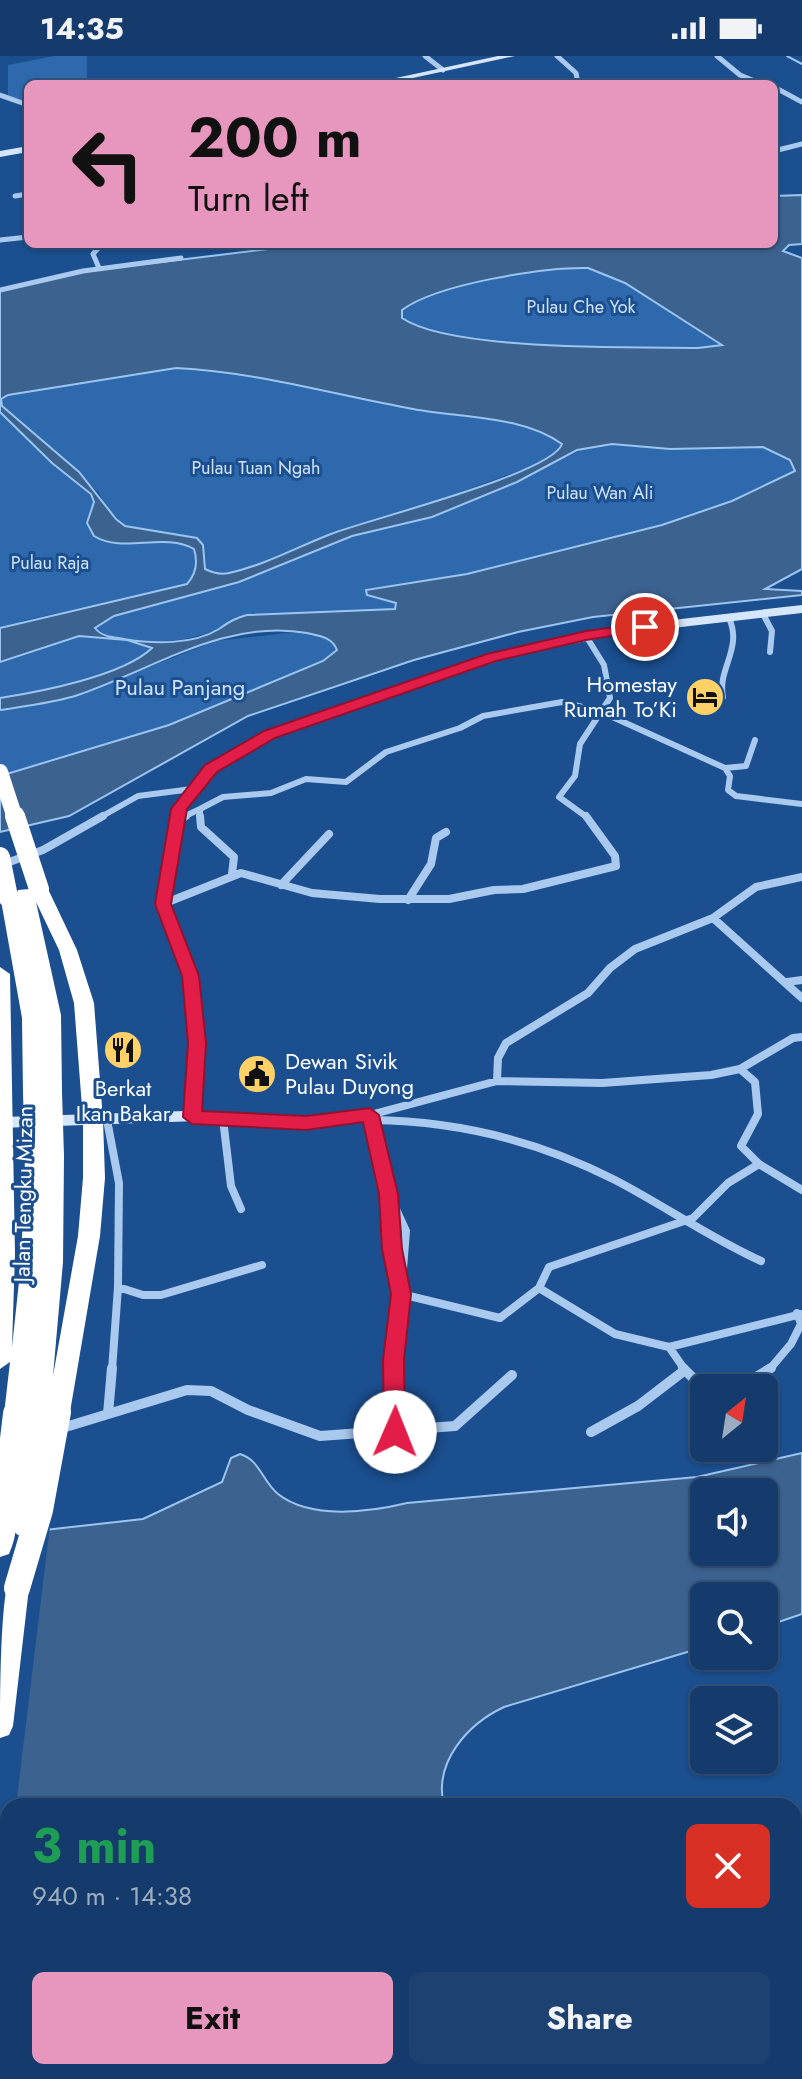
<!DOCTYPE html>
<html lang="en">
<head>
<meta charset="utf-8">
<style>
	:root { --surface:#143b6b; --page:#1d4271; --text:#f1f3f6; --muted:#9dadc1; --line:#33557e; --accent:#e797bd }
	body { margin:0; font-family:Jost,sans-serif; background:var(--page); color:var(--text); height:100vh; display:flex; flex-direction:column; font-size:30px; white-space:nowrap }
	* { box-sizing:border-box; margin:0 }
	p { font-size:26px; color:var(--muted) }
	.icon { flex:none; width:44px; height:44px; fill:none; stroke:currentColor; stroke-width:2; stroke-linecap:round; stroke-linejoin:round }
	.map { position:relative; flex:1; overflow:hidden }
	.side { position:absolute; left:0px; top:1742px; width:802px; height:282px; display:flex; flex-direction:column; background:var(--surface); border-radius:24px 24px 0 0; box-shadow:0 2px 6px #0004,0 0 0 2px var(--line) }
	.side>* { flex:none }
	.banner { position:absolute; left:24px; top:24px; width:754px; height:168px; border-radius:12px; box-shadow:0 2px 6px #0004,0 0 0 2px var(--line); background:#e797bd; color:#111; overflow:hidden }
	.needle { width:52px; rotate:30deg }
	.tools { position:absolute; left:690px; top:1318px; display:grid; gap:16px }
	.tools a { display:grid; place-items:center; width:88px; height:88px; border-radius:12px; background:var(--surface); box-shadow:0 2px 6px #0004,0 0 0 2px var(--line); font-size:40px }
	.pin { position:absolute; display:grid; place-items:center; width:68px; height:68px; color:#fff; margin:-34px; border:4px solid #fff; border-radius:50%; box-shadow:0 2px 8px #0007 }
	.me { position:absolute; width:88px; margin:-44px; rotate:1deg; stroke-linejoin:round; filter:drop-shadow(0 0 6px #0008) }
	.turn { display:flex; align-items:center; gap:28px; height:168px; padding:0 32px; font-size:36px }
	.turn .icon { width:104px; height:104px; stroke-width:2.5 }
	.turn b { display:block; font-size:56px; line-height:68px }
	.round { display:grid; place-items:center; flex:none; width:84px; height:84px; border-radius:12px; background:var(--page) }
	.head { display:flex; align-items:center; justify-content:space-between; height:136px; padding:0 32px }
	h1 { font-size:48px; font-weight:700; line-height:60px; color:#1e9e55 }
	.primary-button { display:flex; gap:16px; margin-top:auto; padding:16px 32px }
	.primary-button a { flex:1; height:92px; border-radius:12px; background:var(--accent); color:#111; font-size:32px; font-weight:700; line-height:92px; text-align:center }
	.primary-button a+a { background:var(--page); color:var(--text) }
	.status { display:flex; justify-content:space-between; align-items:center; height:56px; padding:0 40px; background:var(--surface); direction:ltr }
	.status svg { height:22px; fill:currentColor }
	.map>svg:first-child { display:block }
	.green { fill:#2e69ad }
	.water { fill:#3c6290; stroke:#9cc4f0; stroke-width:2; fill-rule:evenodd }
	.pier { fill:#1b4f8f }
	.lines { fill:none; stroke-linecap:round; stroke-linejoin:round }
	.stream { stroke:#9cc4f0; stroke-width:2 }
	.street-far3 { stroke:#a9c9ee; stroke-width:5 }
	.street-far2 { stroke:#a9c9ee; stroke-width:6 }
	.street-far1 { stroke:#a9c9ee; stroke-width:8 }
	.street { stroke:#a9c9ee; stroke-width:10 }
	.secondary { fill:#d6e6fa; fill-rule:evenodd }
	.highway { fill:#fff; fill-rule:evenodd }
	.highway-bridge-far2 { stroke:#fff; stroke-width:16 }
	.highway-bridge-far1 { stroke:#fff; stroke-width:20 }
	.highway-bridge { stroke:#fff; stroke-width:26 }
	.route { fill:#e11d48; stroke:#92132f; stroke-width:2 }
	.labels { text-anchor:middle; stroke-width:6; stroke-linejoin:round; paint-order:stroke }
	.far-park-label { font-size:18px; fill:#cfe3fa; stroke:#1b4f8f }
	.poi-label { font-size:22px; fill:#fff; stroke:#1b4f8f; text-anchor:end }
	.park-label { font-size:22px; fill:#cfe3fa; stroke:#1b4f8f }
	.street-label { font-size:22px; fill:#fff; stroke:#1b4f8f }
</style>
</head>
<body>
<div class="status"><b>14:35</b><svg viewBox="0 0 49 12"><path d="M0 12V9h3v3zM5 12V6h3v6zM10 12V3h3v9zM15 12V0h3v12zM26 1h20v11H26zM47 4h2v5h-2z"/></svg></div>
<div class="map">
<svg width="802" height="2023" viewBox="0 0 802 2023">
	<rect width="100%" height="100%" fill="#1b4f8f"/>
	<path class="green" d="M54,0H87V24L82,28H28V47L8,40V9Z
		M588,212L625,227L722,288L711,292C645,291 451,296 401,262L402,254C439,228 542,210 588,212Z
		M176,312C258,316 334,339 413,353C461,362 520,359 562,388L560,395L546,405L268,506L224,519L205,513L203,489L197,482L125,470L105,450L99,437L2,350L1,343L8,339Z
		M0,356L52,407L91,437L94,446L87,467L101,484L179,487L194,493C197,506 197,517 187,528L22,565L5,605L79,580L111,582L95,572L114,560L239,526L352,480L432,461L517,426L585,392L612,388L670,393L763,391L790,404L795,414C708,470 570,494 468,518C435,526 397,524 367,539L396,547L399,549L396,553L247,559C234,562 226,571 214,575C189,584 165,587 139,586L152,592C122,621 41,636 0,642Z
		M296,576C311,578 331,578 337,595L333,600L169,669L0,720V654L77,639L216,585Z"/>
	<path class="water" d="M802,139V188L789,189L783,195L802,202V513L765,533L802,535V539L593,561L518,576L414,604L248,660L69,760L0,776V720L169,669L323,605L337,594C332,581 320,580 307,577C226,562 152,614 78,639C53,647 26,650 0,654V642C39,636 123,620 152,592L127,584L79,580L0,606V572L187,528C197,517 198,506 194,493C164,476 123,498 94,480L87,467L94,446L91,438L52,407L0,356V235L87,215L310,188H774V140ZM588,212L625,227L722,289L698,292C634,291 450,295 402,262V254C437,228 544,211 588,212ZM176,312C258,316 334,339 413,353C461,362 521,359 562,388C552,418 369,463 331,478C297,491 265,509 229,517C220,519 213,517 205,513L203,489L197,482L125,470L116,463L79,416L2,350L1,343L8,339ZM612,388L670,393L763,391L790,404L795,415L732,445L662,469L467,518L366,534L367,539L396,547L395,553L247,559C235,562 229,566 219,573C193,589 153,588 124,583C113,581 102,581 95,572L114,560L239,526L352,480L432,461L517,426L577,394Z
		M802,1397V1558L764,1571V1540H704V1591L504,1651C468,1668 433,1706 444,1750H8V2016H794V1913L802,1914V2023H0V1479L143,1463L222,1426L231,1402L240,1398C260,1404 262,1425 278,1438C311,1464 370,1456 407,1447L697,1421ZM704,1436H764V1496H704Z"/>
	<path class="pier" d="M50,1470L16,1750H8V1817L0,1888V1475Z"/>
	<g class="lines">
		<path class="stream" d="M787,0L802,8"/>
		<path class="street-far3" d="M425,0L443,14
			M557,0L576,17L578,28
			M717,0L740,19L762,28
			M774,31L802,46
			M0,39L28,49
			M774,95L802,88
			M15,140L28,138
			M0,184L28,181
			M98,188H116
			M99,212L93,198L100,190
			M0,234L83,215L181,202"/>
		<path class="street-far2" d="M763,558L772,575L770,596
			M586,580L604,609L610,642L580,688L575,720L559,741L588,762
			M723,641C717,613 743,593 729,562
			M725,712L746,710L755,684
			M200,753L223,741L271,737L306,723L346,726L386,696L460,672L483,660L562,646L599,655L725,712L730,720L728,734L736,740L802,748
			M99,762L138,740L192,733
			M181,762L200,753V762"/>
		<path class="street-far1" d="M200,760L201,771L234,801L232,818
			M177,764L186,760
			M1,809L43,794L103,760
			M281,829L329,778
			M408,844L431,808L436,782L446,776
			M163,848L241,817L312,837L380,843H449L494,834L523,833L616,810L615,800L586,760
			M713,862L802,942
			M787,926L802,924
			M740,1013L755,1026L758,1058L741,1090L759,1108L802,1134
			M497,1025L498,1002L506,987L588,937L610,912L635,893L713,862L756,831L802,821
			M192,1061L306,1067L370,1059L497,1025L602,1027L711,1019L740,1013L793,982L802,981
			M371,1061L389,1138L392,1193L401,1238L394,1314
			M223,1063L231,1130L241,1153
			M107,1064L119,1127L118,1231L112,1314
			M372,1064C457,1065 539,1085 615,1124C665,1150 710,1182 761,1205
			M389,1138L406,1175L401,1238L500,1262L539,1232L549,1211L693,1162L728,1127L759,1108
			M118,1231L143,1239H161L262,1209
			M539,1232L615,1278L669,1291
			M685,1314L669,1291L802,1258
			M769,1314L791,1288L801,1268L797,1257"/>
		<path class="street" d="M394,1312L395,1376
			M685,1314L704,1333
			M738,1332L771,1312
			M108,1358L112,1312
			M59,1373L187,1334L211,1335L248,1354L320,1380L455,1370L512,1319
			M591,1376L638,1350L685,1314L683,1312"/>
		<path class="secondary" d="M498,0H515L385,28H368Z
			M28,90V96L0,101V95Z
			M802,549V557L620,578L513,600L274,681L216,716L186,754L170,848L198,920L205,987L200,1061L198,1065L0,1072V1062L3,1061L184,1055L189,987L182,920L156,848L172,753L206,710L264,675L505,594L620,570Z"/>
		<path class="highway" d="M39,827L48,833L77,894L94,947L103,1064L105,1122L100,1180L70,1356L66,1363L58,1366L49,1360L38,1368L30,1365L27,1359L24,1365L16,1368L8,1365L4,1358L10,1306L0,1313V911L10,918L15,1198L12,1291L21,1207L25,1103L28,1097L35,1095L44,1100L47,1094H61L64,1100L63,1206L53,1320L78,1180L83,1122V1064L74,947L59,894L36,846L61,959L62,1036L52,1043L43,1038L33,1044L23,1037L22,962L0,839L8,835L16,839L18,834L30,833Z
			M0,1432L8,1435C20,1452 18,1478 9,1498L0,1501Z
			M17,1521L26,1524L29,1532L13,1670L9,1679L0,1682C0,1642 0,1559 8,1524Z"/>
		<path class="highway-bridge-far2" d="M0,716L15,762"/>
		<path class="highway-bridge-far1" d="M15,760L39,833
			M0,801L8,841
			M52,1036L54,1100
			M33,1037L35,1103"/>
		<path class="highway-bridge" d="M5,1450L16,1358
			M25,1468L38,1358
			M17,1532L40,1454L58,1356"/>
	</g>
	<path class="route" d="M645,567L650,568V574L586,584L496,605L275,682L217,716L187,753L171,848L199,920L206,987L202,1055L306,1060L370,1052L379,1059L398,1138L402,1193L411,1238L404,1304L405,1376L402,1383H387L384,1376L383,1304L391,1238L382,1193L379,1138L363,1066L306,1074L192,1068L183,1061L188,987L182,920L155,848L171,753L205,709L264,675L487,598L586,575Z"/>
	<defs>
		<symbol id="hotel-disc" viewBox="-11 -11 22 22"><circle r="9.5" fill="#ffd166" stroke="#1b4f8f"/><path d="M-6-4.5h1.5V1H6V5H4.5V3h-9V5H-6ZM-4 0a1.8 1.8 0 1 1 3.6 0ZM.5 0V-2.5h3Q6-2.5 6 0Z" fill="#111"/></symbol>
		<symbol id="restaurant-disc" viewBox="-11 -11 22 22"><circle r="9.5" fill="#ffd166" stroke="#1b4f8f"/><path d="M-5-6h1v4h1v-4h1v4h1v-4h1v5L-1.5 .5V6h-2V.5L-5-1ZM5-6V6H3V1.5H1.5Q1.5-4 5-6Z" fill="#111"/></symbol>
		<symbol id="civic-disc" viewBox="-11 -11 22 22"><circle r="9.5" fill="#ffd166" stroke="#1b4f8f"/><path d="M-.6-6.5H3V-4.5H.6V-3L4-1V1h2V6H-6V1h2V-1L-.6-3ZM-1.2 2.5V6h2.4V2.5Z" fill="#111"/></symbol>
	</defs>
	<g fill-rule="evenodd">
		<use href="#hotel-disc" x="683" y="619" width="44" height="44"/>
		<use href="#restaurant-disc" x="101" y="972" width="44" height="44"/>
		<use href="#civic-disc" x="235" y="996" width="44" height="44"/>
	</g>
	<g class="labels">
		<g class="far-park-label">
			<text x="581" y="257">Pulau Che Yok</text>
			<text x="256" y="418">Pulau Tuan Ngah</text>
			<text x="600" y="443">Pulau Wan Ali</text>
			<text x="50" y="513">Pulau Raja</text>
		</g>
		<g class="poi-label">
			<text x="677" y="636">Homestay<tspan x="677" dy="25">Rumah To’Ki</tspan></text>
			<text x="285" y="1013" text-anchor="start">Dewan Sivik<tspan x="285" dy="25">Pulau Duyong</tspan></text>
			<text x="123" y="1040" text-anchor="middle">Berkat<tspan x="123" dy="25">Ikan Bakar</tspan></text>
		</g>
		<g class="park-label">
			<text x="180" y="639">Pulau Panjang</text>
		</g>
		<g class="street-label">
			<text transform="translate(23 1138) rotate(-89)" y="8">Jalan Tengku Mizan</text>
		</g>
	</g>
</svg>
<div class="tools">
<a><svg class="needle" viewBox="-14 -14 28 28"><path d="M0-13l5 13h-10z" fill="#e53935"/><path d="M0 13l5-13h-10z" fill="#9dadc1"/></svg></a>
<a><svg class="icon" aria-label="sound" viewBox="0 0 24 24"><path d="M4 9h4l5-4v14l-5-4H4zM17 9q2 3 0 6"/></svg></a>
<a><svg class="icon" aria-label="search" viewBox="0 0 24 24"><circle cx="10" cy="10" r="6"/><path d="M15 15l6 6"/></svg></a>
<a><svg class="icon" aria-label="layers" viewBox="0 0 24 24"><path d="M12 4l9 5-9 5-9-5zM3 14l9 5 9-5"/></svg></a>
</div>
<div class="pin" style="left:645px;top:571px;background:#d93025"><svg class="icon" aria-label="arrive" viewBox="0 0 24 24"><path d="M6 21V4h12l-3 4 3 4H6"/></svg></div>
<svg class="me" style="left:395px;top:1376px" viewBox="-20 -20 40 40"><circle r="19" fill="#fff"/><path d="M0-13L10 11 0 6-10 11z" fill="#e11d48"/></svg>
<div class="banner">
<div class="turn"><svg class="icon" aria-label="left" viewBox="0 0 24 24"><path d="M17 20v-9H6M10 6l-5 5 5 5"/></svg><div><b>200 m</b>Turn left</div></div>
</div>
<section class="side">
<div class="head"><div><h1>3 min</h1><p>940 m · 14:38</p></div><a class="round" style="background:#d93025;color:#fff"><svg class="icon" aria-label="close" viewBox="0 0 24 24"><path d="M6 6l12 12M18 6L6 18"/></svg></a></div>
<div class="primary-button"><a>Exit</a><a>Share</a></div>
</section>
</div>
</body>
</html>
